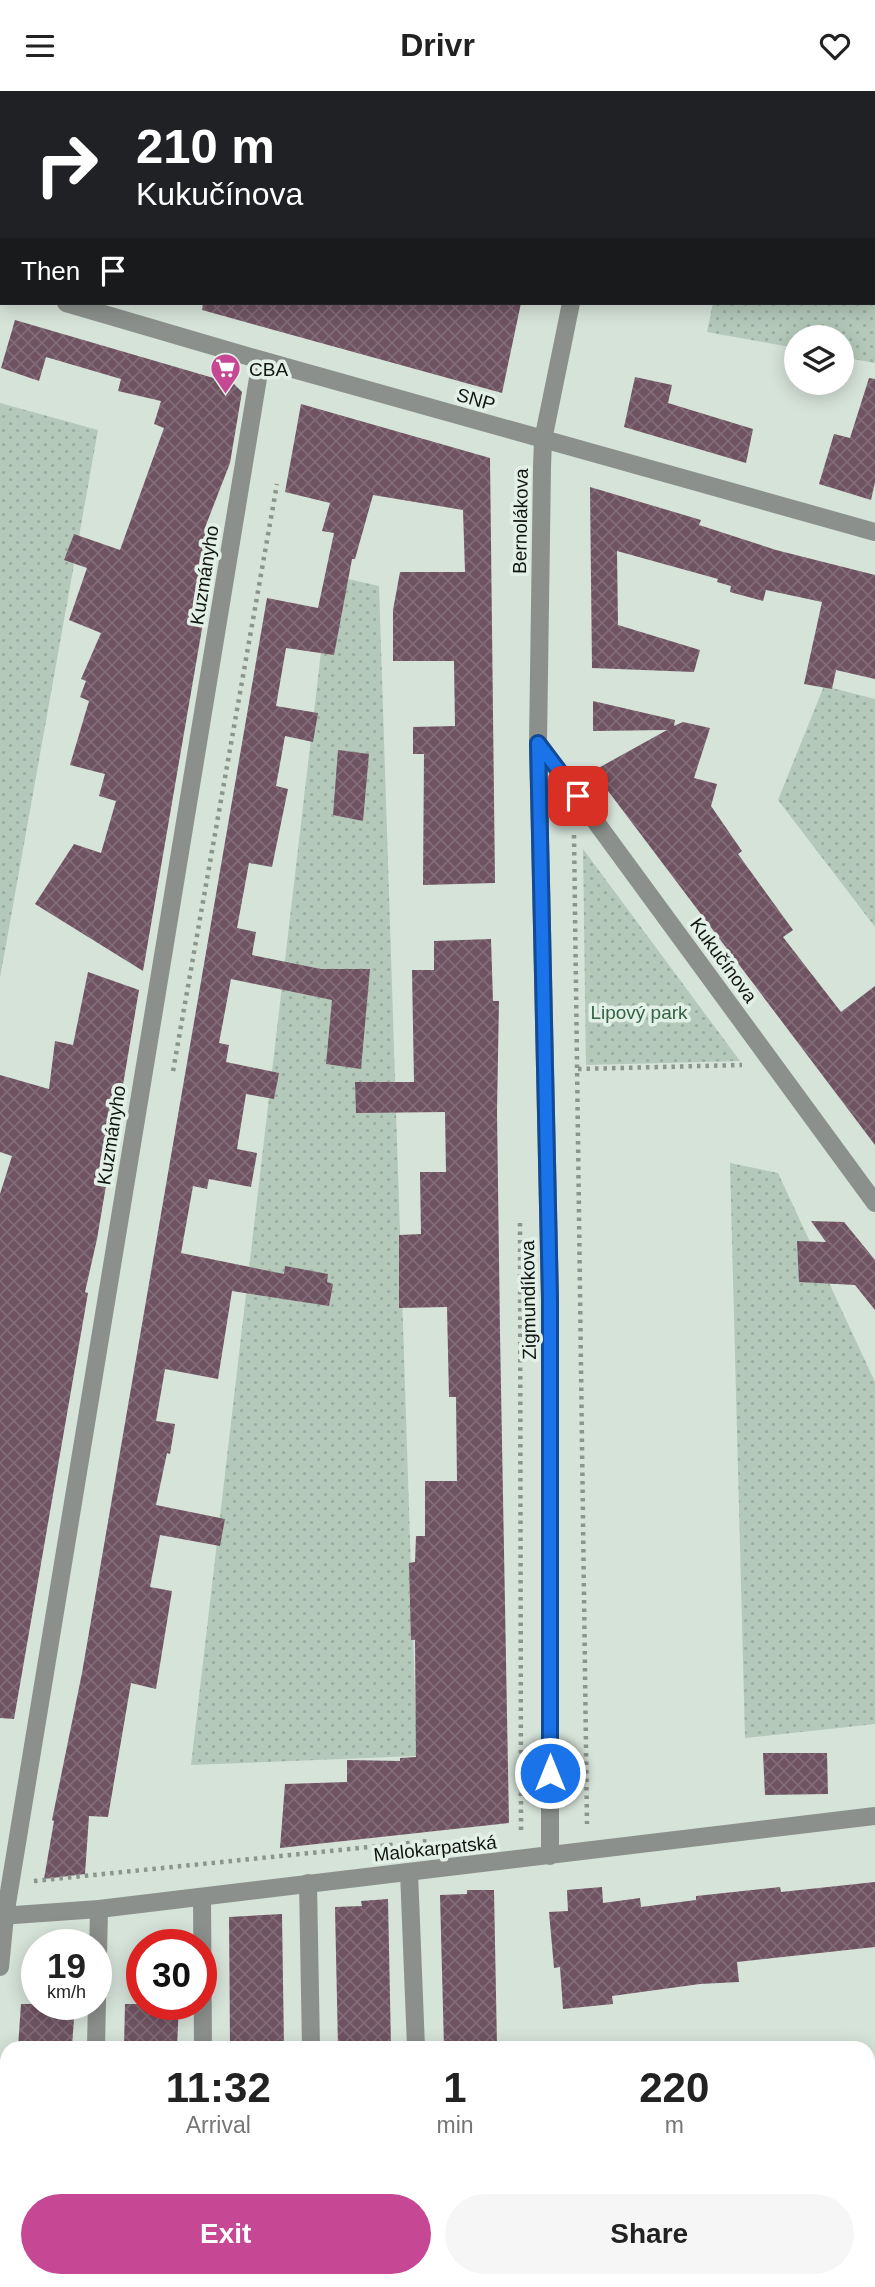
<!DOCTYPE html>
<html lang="en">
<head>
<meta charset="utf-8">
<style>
	:root { --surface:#fff; --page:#f6f6f6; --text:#222; --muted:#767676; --accent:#c64794 }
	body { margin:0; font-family:Arial,sans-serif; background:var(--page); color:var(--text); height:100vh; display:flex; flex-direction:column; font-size:26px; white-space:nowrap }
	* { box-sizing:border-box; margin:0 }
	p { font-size:23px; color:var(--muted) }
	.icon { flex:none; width:38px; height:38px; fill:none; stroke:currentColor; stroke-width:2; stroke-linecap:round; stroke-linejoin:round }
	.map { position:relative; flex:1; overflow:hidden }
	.sheet { position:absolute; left:0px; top:1950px; width:875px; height:247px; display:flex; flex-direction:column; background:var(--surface); border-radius:21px 21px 0 0; box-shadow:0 4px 18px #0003 }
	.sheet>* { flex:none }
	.guide { position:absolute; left:0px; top:0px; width:875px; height:214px; box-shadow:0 4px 18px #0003; background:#202124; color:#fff; overflow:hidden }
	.tools { position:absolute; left:784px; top:234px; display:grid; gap:14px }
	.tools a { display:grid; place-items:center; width:70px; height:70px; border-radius:50%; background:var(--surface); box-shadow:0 4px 18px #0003; font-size:35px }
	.speed { position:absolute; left:21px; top:1838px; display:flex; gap:14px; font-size:35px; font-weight:700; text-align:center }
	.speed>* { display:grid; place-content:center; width:91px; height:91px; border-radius:50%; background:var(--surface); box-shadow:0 4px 18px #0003; line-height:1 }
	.speed small { font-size:18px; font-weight:400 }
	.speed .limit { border:10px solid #d22; background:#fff; color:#111 }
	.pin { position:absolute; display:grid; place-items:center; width:60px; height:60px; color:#fff; margin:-30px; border-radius:14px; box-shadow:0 4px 10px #0006 }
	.me { position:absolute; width:77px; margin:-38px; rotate:0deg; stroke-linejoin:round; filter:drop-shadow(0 0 5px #0008) }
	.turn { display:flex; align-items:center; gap:24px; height:147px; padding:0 21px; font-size:32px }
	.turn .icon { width:91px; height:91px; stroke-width:2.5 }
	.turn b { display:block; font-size:49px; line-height:60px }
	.then { display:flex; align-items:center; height:66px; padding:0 21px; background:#0003; gap:14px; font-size:26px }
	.eta { display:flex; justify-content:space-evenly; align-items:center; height:119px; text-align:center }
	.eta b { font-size:42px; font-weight:700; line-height:49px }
	.action { display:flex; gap:14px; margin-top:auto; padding:14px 21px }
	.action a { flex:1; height:80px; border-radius:42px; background:var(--accent); color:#fff; font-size:28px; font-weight:700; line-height:80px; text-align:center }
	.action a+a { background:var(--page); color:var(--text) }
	header { display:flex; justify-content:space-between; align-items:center; height:91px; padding:0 21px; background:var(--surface); font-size:32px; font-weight:700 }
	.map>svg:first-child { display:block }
	.grass { fill:#b4c9ba }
	.park { fill:url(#park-dots) }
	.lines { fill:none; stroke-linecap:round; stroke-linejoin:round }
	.stream { stroke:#799580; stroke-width:10 }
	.building { fill:url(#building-cross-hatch) }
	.path { stroke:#8b958d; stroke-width:4.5; stroke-dasharray:3.5 5; stroke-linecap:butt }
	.lane { stroke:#8b908c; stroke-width:18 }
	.street { stroke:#8b908c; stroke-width:18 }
	.route-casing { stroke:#114b97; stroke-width:18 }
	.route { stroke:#1a73e8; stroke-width:12 }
	.labels { text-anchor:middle; stroke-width:7; stroke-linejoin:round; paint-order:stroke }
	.poi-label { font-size:19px; fill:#111512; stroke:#e3f0e7; text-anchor:start }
	.street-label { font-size:19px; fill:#111512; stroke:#e3f0e7 }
	.park-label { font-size:19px; fill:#336343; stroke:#e3f0e7 }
</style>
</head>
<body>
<header><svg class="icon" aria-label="menu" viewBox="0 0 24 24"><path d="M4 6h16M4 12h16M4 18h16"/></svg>Drivr<svg class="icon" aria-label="heart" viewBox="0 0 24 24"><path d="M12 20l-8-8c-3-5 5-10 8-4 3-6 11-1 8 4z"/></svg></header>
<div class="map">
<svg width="875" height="2196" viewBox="0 0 875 2196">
	<defs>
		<pattern id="park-dots" width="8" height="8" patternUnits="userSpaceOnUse" patternTransform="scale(1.75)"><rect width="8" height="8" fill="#b4c9ba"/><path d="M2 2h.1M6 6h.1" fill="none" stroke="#9aac9f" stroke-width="1.8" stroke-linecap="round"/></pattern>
		<pattern id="building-cross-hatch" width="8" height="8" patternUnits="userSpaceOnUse" patternTransform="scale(1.75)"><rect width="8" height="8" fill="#6f5361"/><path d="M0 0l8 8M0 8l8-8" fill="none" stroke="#816c77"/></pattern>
	</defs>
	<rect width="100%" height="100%" fill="#d6e3d9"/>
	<path class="grass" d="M875,2168V2196H743L775,2189H868V2169Z"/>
	<path class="park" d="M176,0H437L175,2Z
		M761,0H875V272L842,266V247H796V257L707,241L713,212H873V2H761Z
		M0,312L98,339L0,887Z
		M330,484L379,495L417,1665L191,1674Z
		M824,595L875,608V836L778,709Z
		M583,758L740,970L586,974Z
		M730,1072L778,1082L875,1291V1633L745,1647Z"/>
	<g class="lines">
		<path class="stream" d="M868,1987L875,1985
			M0,2069L7,2068"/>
	</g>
	<path class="building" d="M203,212H521L502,302L202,219Z
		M15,229L234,293L242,301L230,372L206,434L219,439L143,880L35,813L74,753L101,762L116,710L99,705L105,683L70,674L89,610L80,606L86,590L81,588L101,542L69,529L87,477L64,469L74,443L120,459L164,337L154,333L161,310L118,300L121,288L46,266L39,290L1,277Z
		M635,286L672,294L668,312L753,338L746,372L624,336Z
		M869,287L875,288V391L871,409L819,393L834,343L850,347Z
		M301,313L490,367L495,792L423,794L424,663H413V636L455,635L454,570H393V519L400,481H465L463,419L373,404L355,468H352L334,564L286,557L276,615L318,622L313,651L285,645L276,695L288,698L272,776L249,772L237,837L256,841L252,864L321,878H370L361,978L326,973L332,909L231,888L219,952L229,954L226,971L279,982L274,1008L246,1003L237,1058L257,1062L251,1096L209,1088L207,1098L193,1095L181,1162L284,1183L285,1175L328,1183L327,1191L333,1193L329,1215L232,1200L218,1288L165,1278L156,1330L175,1333L170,1363L167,1362L156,1414L225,1428L220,1455L160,1444L150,1496L172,1500L156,1598L131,1592L108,1726L89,1725L85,1783L44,1788L54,1730L52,1729L82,1582L267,507L318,517L334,442L322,440L330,412L285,401Z
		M590,396L701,429L699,434L776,459L875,484V588L836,579L832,598L804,593L822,511L766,499L763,510L730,501L731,495L717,491L718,488L617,460L618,534L700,559L694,581L592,577Z
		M593,610L675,629L674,635L683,631L710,637L694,687L717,693L711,715L742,760L738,763L793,839L783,846L841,921L875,895V1054L593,680L667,639L593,640Z
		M338,659L369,663L363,730L333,724Z
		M491,848L493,910H499L497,1020L500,1242L509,1732L280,1757L285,1693L347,1691V1669L400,1670V1667L416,1666L415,1549H411L409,1472L415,1471L416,1445H425V1390H457L456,1306H449L447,1216L399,1217V1144L421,1143L420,1081H446L445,1021L356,1022L355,991H414L412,879H434V850Z
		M88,881L139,899L97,1148L85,1201L88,1202L14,1628L0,1627V1103L12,1065L0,1061V984L49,998L55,950L73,954Z
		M811,1130L844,1131L875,1169V1219L855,1194L799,1191L797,1150L826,1151Z
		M763,1662H827L828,1703L765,1704Z
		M875,1791V1856L737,1871L739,1891L700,1893L612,1905L613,1913L563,1918L560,1876L554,1877L549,1821L568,1820L567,1799L602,1796L603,1812L640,1807L641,1816L696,1809V1805L780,1796L781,1801Z
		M467,1799H494L497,1956H444L440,1804L467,1803Z
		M388,1808L391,1956H338L335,1816L362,1815L361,1810Z
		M282,1823L284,1956H230L229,1826Z
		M21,1913H75L72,1956H18Z
		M125,1913H179L177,1956H124Z"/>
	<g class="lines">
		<path class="path" d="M574,744L587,1733
			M578,978L742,974
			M173,980L277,393
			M520,1132L521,1741
			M34,1790L429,1750
			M868,2106L875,2104
			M868,2148L875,2144
			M868,2151H875
			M435,2196L490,2189
			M687,2196L714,2189"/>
		<path class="lane" d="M409,1781L416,1956
			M308,1792L311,1956
			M202,1806L203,1956
			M0,1876L5,1825
			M96,1956L99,1818"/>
		<path class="street" d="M615,2V0
			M0,192L2,193
			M66,212L261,269L875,441
			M538,652L875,1112
			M550,1765V1208L538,652L542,376L543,349L571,212
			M0,1825L99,1818L875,1725
			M5,1825L261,269"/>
	</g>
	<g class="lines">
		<defs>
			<path id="route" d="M550,1682V1209L538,652L578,705"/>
		</defs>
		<use href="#route" class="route-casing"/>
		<use href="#route" class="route"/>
	</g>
	<defs>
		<symbol id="supermarket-pin" viewBox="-11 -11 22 30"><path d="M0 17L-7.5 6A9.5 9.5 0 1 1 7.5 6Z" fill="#c64794" stroke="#e3f0e7"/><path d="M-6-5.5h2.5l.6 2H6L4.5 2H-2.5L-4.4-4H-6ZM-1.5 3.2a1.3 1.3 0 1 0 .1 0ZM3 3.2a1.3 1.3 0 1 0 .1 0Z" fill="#fff"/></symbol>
	</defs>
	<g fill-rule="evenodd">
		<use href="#supermarket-pin" x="208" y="260" width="35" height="47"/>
	</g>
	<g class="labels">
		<g class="poi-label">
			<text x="249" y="285">CBA</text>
		</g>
		<g class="street-label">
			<text transform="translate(476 308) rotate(16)" y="7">SNP</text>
			<text transform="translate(520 430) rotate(-89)" y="7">Bernolákova</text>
			<text transform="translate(204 484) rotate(-81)" y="7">Kuzmányho</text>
			<text transform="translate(724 869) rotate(54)" y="7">Kukučínova</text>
			<text transform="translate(111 1044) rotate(-81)" y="7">Kuzmányho</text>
			<text transform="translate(528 1209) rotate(-91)" y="7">Zigmundíkova</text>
			<text transform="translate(435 1757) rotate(-6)" y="7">Malokarpatská</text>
		</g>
		<g class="park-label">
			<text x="639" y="928">Lipový park</text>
		</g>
	</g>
</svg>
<div class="tools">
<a><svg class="icon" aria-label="layers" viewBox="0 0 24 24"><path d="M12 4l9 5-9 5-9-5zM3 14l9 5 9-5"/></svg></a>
</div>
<div class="speed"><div>19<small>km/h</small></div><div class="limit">30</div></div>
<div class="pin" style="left:578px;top:705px;background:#d93025"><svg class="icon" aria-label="arrive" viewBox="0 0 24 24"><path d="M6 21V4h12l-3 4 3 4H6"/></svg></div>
<svg class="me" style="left:550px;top:1682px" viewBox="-20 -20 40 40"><circle r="17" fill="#1a73e8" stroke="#fff" stroke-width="3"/><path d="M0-11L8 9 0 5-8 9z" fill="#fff"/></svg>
<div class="guide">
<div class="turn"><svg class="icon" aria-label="right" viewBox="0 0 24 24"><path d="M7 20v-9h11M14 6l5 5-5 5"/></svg><div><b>210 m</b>Kukučínova</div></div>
<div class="then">Then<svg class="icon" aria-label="arrive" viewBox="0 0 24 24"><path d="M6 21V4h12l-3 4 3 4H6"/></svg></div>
</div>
<section class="sheet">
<div class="eta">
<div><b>11:32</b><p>Arrival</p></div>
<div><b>1</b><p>min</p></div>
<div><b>220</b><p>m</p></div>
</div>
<div class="action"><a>Exit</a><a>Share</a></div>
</section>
</div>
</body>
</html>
